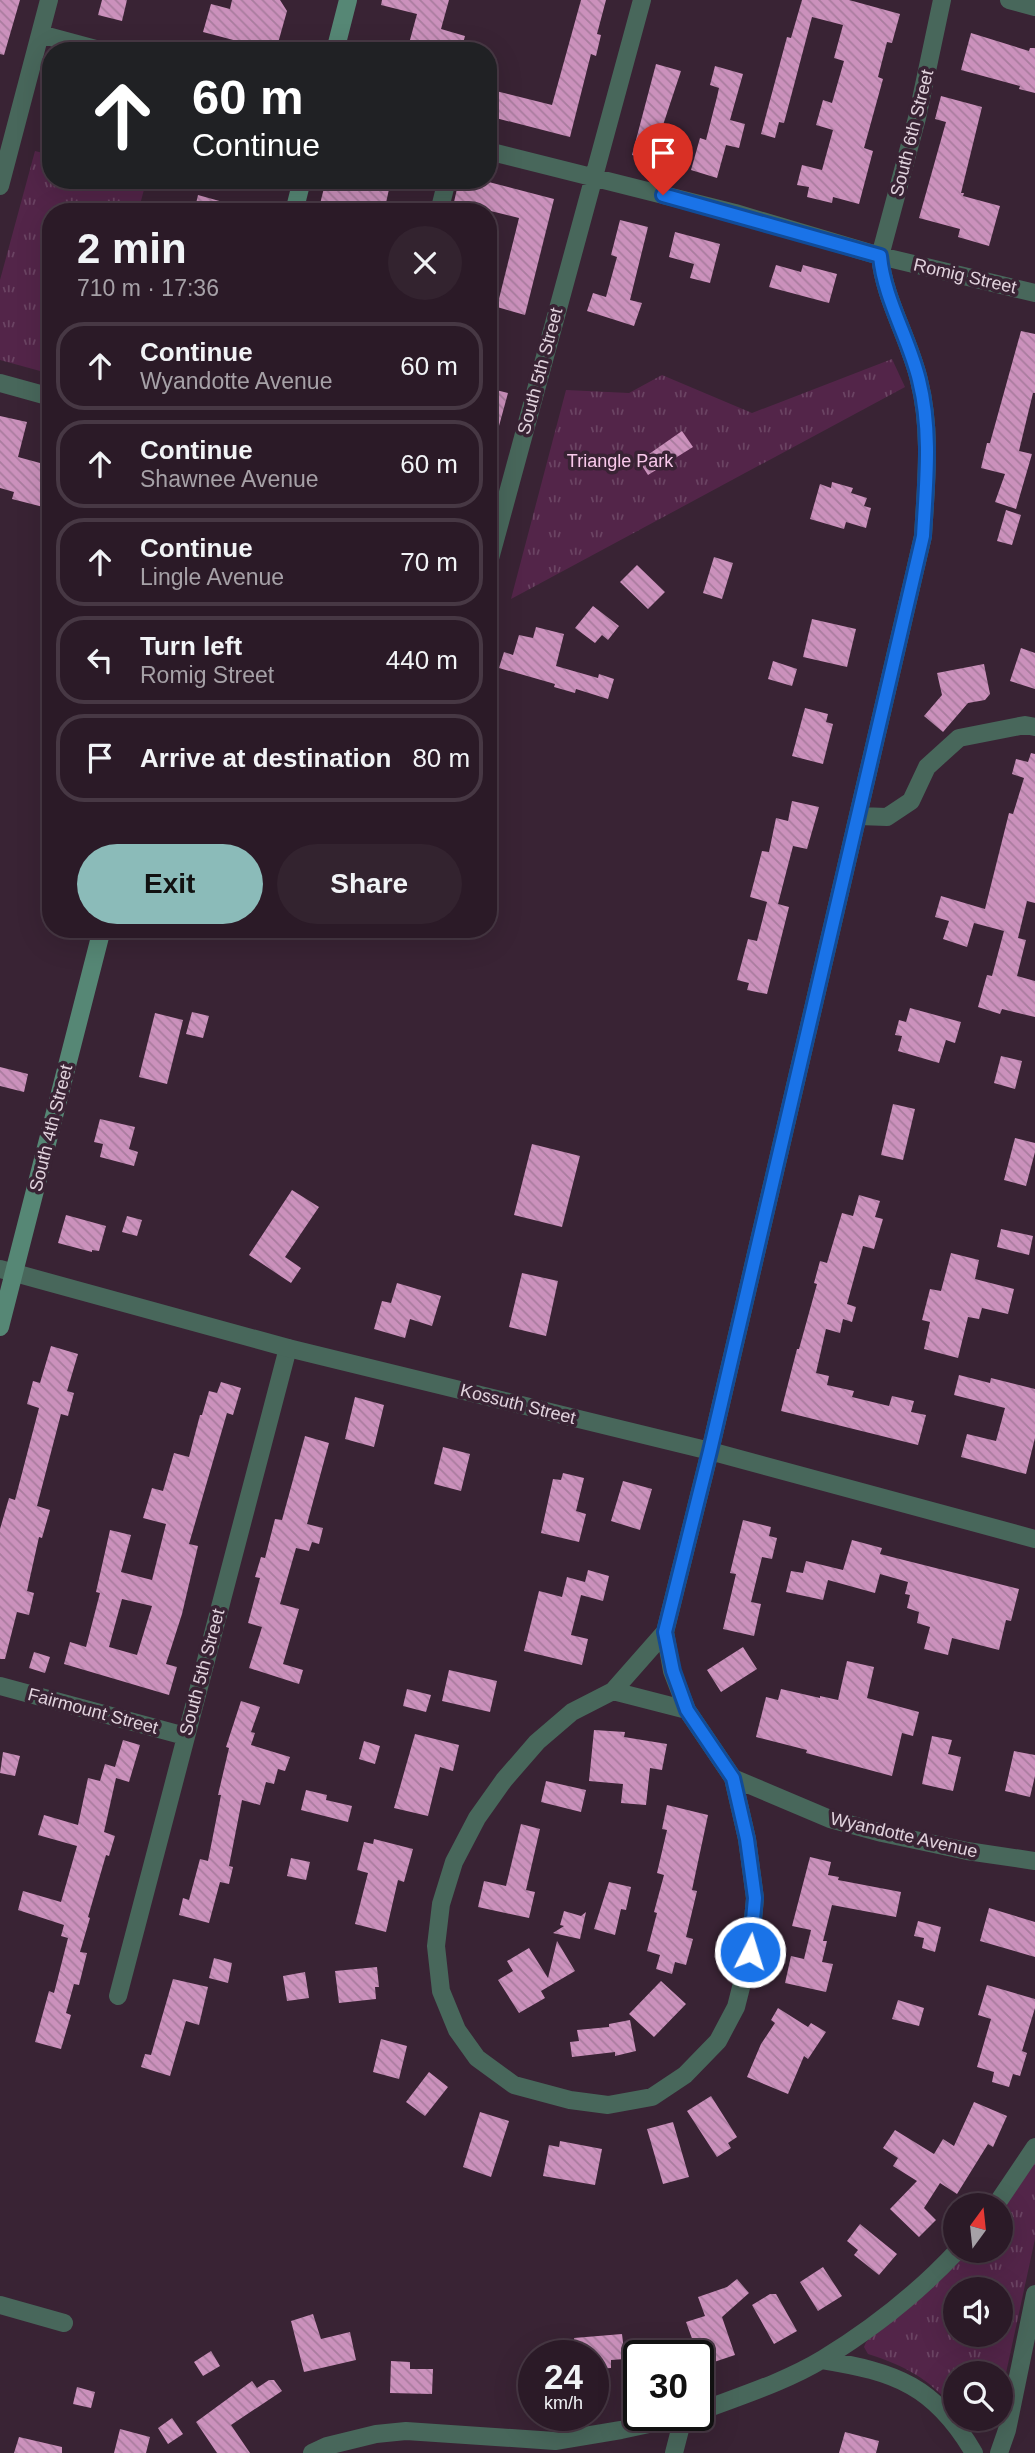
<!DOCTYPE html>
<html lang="en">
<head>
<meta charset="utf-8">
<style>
	:root { --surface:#2b1a27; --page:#33232f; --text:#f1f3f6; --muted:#a6a1a7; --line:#473844; --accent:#8bbbb9 }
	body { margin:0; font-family:Arial,sans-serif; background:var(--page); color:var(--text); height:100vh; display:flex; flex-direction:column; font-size:26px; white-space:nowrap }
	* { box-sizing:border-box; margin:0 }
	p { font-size:23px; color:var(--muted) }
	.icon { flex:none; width:38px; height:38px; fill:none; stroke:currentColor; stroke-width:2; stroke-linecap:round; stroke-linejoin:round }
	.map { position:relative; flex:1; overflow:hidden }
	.sheet { position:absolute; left:42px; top:203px; width:455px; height:735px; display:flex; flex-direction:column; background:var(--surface); border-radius:28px; box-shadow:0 7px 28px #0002,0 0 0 2px var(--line) }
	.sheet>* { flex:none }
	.guide { position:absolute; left:42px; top:42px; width:455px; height:147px; border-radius:28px; box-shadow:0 7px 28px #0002,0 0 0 2px var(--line); background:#202124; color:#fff; overflow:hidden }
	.needle { width:46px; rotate:15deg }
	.controls { position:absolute; left:943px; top:2193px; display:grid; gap:14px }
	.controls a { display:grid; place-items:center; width:70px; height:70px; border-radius:50%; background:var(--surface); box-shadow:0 7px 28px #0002,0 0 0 2px var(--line); font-size:35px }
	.speed { position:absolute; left:518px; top:2340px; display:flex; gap:14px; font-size:35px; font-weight:700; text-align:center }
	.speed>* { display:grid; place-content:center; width:91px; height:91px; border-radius:50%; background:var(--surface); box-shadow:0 7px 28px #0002,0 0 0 2px var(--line); line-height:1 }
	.speed small { font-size:18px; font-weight:400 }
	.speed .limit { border:4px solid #111; border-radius:10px; background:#fff; color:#111 }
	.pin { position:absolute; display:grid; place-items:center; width:60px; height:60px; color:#fff; margin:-72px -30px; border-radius:50% 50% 50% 0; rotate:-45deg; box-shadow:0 0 7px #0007 }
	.pin .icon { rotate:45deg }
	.me { position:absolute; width:77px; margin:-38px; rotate:5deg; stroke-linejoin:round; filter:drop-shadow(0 0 5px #0008) }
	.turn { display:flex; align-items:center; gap:24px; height:147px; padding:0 35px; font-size:32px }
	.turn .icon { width:91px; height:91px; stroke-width:2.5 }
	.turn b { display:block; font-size:49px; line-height:60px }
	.round { display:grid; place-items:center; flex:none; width:74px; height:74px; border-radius:37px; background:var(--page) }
	.summary { display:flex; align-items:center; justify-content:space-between; height:119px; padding:0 35px }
	h1 { font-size:42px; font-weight:700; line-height:52px }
	.button { display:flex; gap:14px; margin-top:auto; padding:14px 35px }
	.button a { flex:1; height:80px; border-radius:42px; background:var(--accent); color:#111; font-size:28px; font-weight:700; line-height:80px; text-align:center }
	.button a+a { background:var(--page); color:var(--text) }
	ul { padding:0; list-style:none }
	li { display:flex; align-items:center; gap:21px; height:88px; margin:0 14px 10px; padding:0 21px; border:4px solid var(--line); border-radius:28px }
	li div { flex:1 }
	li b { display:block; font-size:26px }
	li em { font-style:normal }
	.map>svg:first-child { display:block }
	.grass { fill:url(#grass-tufts); fill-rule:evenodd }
	.building { fill:url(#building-back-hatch); fill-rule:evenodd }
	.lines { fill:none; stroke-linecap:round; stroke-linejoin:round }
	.minor { stroke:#48675b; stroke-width:18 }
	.tertiary { stroke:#48675b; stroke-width:18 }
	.secondary { stroke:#568775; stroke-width:18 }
	.route-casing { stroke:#114b97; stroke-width:18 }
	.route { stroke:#1a73e8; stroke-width:12 }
	.labels { text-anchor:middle; stroke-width:7; stroke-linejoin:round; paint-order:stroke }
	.street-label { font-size:18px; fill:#e1d2dd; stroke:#392334 }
	.park-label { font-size:18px; fill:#f9c8eb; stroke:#392334 }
</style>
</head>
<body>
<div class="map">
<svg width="1035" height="2453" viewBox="0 0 1035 2453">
	<defs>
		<pattern id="grass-tufts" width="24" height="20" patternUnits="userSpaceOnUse" patternTransform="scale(1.75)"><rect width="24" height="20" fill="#532549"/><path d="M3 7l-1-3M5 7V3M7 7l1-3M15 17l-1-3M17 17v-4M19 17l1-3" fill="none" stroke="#6b4463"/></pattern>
		<pattern id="building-back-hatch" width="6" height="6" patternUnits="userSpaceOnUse" patternTransform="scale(1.75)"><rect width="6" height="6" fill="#cb91bc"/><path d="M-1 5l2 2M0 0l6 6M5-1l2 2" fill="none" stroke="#a97c9e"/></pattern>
	</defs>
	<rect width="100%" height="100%" fill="#392334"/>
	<path class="grass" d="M35,151L51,155V180L146,182L138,212H51V374L0,360V280Z
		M892,359L905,387L511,599L566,390L629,393L662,375L752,413Z
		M1035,2161V2239L1001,2396V2373H956L955,2409C929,2379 906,2366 868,2354L864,2347L866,2342L930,2289L968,2251L1001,2250V2210ZM956,2289H1001V2334H956Z"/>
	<path class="building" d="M0,0H20L4,55L0,54Z
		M102,0H127L122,21L98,15Z
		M232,0H280L287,11L278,43L267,49L203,32L211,4L230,9Z
		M382,0H449L441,29L465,36L461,51H407L417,14L381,5Z
		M581,0H606L597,34L601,35L596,56L591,54L570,137L488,116V89L552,105Z
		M802,0H849L900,14L892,43L887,42L878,77L883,79L864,148L873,151L859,204L833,197L832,203L807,197L809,187L797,185L802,165L822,170L833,130L816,125L823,100L832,103L844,61L834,58L843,25L812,17L784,123L779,122L775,138L761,134L787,37L791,38Z
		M971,33L1029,51L1030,48H1035V93L1019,89L1020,86L961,70Z
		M656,64L681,71L662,128L674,131L665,163L632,155Z
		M715,66L743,74L730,120L745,124L739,148L726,145L717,178L691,170L700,138L706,140L717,97L719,88L710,85Z
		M941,96L982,107L961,193H964L963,196L1000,206L989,246L958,237L960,229L919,218L946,122L935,119Z
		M326,180H391L384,212H318Z
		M459,180H481L554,199L525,315L497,307L519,218L454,202Z
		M198,195L241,207L240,212H194Z
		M620,220L648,227L630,300L642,303L634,326L587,311L593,293L606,297L617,257L611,255Z
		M675,232L720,244L710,283L690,278L694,264L669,257Z
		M776,265L801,272L803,265L837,274L829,303L769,287Z
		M1021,331L1035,334V393H1033L1019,451L1032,454L1016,509L995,502L1005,474L981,468L987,443H990Z
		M488,388L508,393L493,448H488Z
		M0,416L27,422L18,457L51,466V509L12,499L14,492L0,488Z
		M682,431L693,447L648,475L639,461Z
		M832,482L853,488L851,493L867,498L864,506L871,508L866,528L846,522L844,529L810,519L820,484L831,488Z
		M1006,510L1021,515L1012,545L997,541Z
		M714,557L733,563L722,599L703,593Z
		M637,565L665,592L648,609L620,582Z
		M593,606L619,626L608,640L602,635L595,643L575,628Z
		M812,619L856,629L847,667L803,657Z
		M536,627L564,634L556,666L598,678L599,674L614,679L608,699L576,689L575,693L554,687L555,684L499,668L504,652L513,655L519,635L533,638Z
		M1021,648L1035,653V689L1010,681Z
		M773,661L797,669L792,686L768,679Z
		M984,664L990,694L985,700L968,703L943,732L924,716L942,695L937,673Z
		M805,708L828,714L826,722L833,724L823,764L792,756Z
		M1031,753L1035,754V903L1027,901L1018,938L1026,940L1017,976L1035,981V1017L1002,1009L1000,1014L978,1007L987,975L992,976L1004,931L974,923L967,947L943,939L949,921L935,917L941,896L985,909L1009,813L1013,814L1024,778L1012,774L1016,759L1028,762Z
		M792,801L819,807L807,849L793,846L778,904L789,907L767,994L747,990L749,983L737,980L748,939L757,941L767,902L750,897L762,851L769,852L776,818L788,821Z
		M910,1008L961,1022L955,1043L946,1040L939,1063L898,1051L902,1036L895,1035L899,1020L906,1022Z
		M192,1012L209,1016L203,1038L186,1034Z
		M155,1013L183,1020L167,1084L139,1077Z
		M1001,1056L1022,1061L1015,1089L994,1083Z
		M0,1067L28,1074L24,1092L0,1086Z
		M893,1104L915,1109L903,1160L881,1155Z
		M100,1119L135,1127L129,1149L138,1152L134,1166L100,1157L103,1144L94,1142Z
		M1015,1138L1035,1143V1152L1026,1186L1004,1180Z
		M532,1144L580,1156L562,1227L514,1215Z
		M292,1190L319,1207L285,1257L301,1268L291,1283L249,1255Z
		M859,1195L880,1201L875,1217L883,1219L874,1249L863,1246L847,1304L856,1307L852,1322L843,1319L840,1333L826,1329L816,1373L829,1376L827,1385L854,1391L852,1397L889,1406L892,1396L914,1401L911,1412L926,1415L918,1445L781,1411L797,1349H799L817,1284L814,1283L820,1261L827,1263L842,1213L853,1216Z
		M66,1215L106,1226L99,1251L92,1250V1252L58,1243Z
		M127,1216L142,1220L137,1236L122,1232Z
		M1001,1229L1033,1236L1029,1255L997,1247Z
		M951,1253L979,1260L975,1279L1014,1289L1008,1314L982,1308L979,1319L968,1317L958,1358L924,1349L930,1322L922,1320L930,1289L941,1291Z
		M522,1273L558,1281L546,1336L509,1327Z
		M397,1283L441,1296L432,1326L410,1319L405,1338L374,1329L382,1301L391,1303Z
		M51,1346L78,1354L67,1391L74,1393L68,1416L61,1414L37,1506L50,1510L42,1538L39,1537L27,1591L34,1593L29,1615L17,1612L5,1659H0V1529L9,1498L15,1500L39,1408L27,1404L33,1381L40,1383Z
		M959,1375L990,1383L991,1378L1035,1389V1438L1026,1474L961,1457L967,1434L996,1441L1005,1408L954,1395Z
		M221,1382L241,1388L233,1415L227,1413L189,1544L198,1546L182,1614L166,1664L177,1667L169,1695L64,1664L70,1642L86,1647L100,1593L96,1592L110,1530L131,1535L121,1572L152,1580L166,1524L143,1518L152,1488L163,1491L174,1453L189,1457L200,1415H202L209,1391L217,1393ZM122,1599L152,1606L137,1655L109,1647Z
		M355,1397L384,1405L374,1447L345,1439Z
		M305,1436L329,1443L307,1524L323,1528L319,1544L312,1542L309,1551L296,1548L280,1604L299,1609L283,1664L303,1670L299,1684L249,1668L262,1627L248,1623L260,1578L255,1577L261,1557L265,1558L275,1519L282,1520Z
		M443,1447L470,1454L461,1491L434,1484Z
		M563,1473L584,1478L576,1511L586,1514L579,1542L541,1533L553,1479L561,1480Z
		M623,1481L652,1489L640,1530L611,1521Z
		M743,1520L771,1527L769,1536L777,1538L772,1559L762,1557L751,1602L761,1604L754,1636L723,1629L736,1574L730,1573Z
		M852,1540L882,1548L880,1554L1019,1589L1011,1621L1006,1620L999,1650L952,1638L948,1655L924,1649L930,1627L917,1623L919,1612L907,1608L910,1595L905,1594L908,1582L880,1574L875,1593L828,1580L823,1600L786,1592L791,1571L803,1573L806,1561L843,1570Z
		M588,1570L609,1576L603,1601L581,1595L571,1635L588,1639L582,1665L524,1651L539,1591L562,1597L567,1577L585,1582Z
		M743,1647L757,1669L721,1692L707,1670Z
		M34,1652L50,1657L45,1673L29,1668Z
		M847,1661L874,1667L867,1698L919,1712L913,1736L902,1733L892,1776L806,1753L807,1750L756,1737L766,1697L778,1700L781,1689L820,1698V1696L838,1700Z
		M449,1670L497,1681L490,1712L442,1701Z
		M407,1689L431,1695L426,1712L403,1706Z
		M241,1701L260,1707L251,1732L255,1733L251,1745L290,1757L285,1771L278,1769L274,1784L266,1782L260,1805L242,1800L229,1866L233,1867L229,1884L220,1882L209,1923L179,1915L183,1898L189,1900L200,1859L208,1861L221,1795H218L229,1748L226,1747Z
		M594,1730L625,1732L624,1737L667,1744L662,1770L650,1768L646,1805L621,1803L623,1784L589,1781Z
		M415,1734L459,1745L453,1771L440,1767L428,1816L394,1808Z
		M932,1736L952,1740L948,1754L961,1757L953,1791L922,1784Z
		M123,1740L140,1745L129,1782L116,1778L104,1832L115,1836L109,1856L106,1855L88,1917L90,1918L80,1952L87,1953L79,1985L74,1984L66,2013L71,2015L61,2049L35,2042L49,1991L54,1993L68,1938L61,1936L64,1925L18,1910L23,1891L61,1902L77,1846L38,1835L44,1815L78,1825L88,1778L100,1781L105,1764L115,1767Z
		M364,1741L380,1746L375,1764L359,1759Z
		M1014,1751L1035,1755V1776L1030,1797L1005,1791Z
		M3,1752L20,1756L15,1776L0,1773Z
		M546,1781L586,1790L581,1812L541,1802Z
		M306,1790L327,1795L326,1800L352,1806L348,1822L301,1810Z
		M667,1805L708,1815L692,1890L697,1891L686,1937L693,1939L686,1965L675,1962L672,1974L656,1969L660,1955L647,1951L657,1913L654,1912L664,1875L657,1873L667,1830L662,1829Z
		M521,1824L540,1829L526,1890L535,1892L529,1918L478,1907L484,1881L506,1886Z
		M374,1839L413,1849L404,1882L398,1880L386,1932L355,1924L368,1873L357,1870L364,1842L373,1844Z
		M810,1857L831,1862L828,1875L839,1877L838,1880L901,1892L896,1917L832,1905L823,1941H827L822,1962L833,1964L826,1992L785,1983L791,1956L804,1959L811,1930L792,1926Z
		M291,1858L310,1862L306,1880L287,1876Z
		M609,1882L631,1887L626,1910L621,1909L615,1935L594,1929Z
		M989,1908L1035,1922V1957L980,1941Z
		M564,1911L581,1916L586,1912L580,1939L553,1933L564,1926L560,1925Z
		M918,1921L941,1927L935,1952L922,1948L924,1938L914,1936Z
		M557,1941L575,1971L541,1991L545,1998L519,2013L498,1980L513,1971L507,1961L529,1948L548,1978Z
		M214,1958L232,1963L228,1983L209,1978Z
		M377,1967L379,1987H375L376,1999L339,2003L335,1971Z
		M305,1972L309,1998L287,2001L283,1976Z
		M173,1979L208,1987L199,2025L186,2021L170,2076L141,2067L145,2054L151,2055Z
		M661,1981L686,2004L654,2037L629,2014Z
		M987,1985L1035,1999V2008L1022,2051L1027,2053L1020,2076L1013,2074L1009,2087L992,2082L994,2072L977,2067L991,2019L978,2015Z
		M898,2000L924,2008L919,2026L892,2019Z
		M778,2008L808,2027L811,2023L826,2032L808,2059L804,2056L788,2094L747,2077L761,2044L775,2023L771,2020Z
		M630,2020L636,2051L615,2056V2052L572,2057L570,2042L579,2041L577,2030L609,2027V2024Z
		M381,2039L407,2046L399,2079L373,2072Z
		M429,2072L448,2087L425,2116L406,2102Z
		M711,2096L737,2137L728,2143L731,2148L717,2157L687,2111Z
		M974,2102L1007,2116L993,2147L988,2144L957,2194L940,2183L924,2208L936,2220L919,2237L890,2209L917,2181L893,2166L898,2158L883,2148L895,2130L934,2154L943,2139L954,2146Z
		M480,2112L509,2121L491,2177L463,2167Z
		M673,2122L689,2177L663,2184L647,2129Z
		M560,2141L602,2149L595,2185L543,2176L549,2145L559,2147Z
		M860,2224L897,2254L879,2275L854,2255L858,2250L847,2241Z
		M823,2267L842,2296L818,2311L800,2282Z
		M737,2279L749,2293L722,2317L735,2355L702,2366L686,2322L705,2316L698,2297L727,2287Z
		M770,2294H776L797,2331L774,2344L752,2305Z
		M313,2314L321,2339L350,2332L356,2360L304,2372L291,2321Z
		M622,2334L625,2359L611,2360V2368L593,2369V2356H576L574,2338Z
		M211,2351L220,2366L203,2376L194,2362Z
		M391,2361L410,2362V2369H433L432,2394L390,2393Z
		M269,2380H274L282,2391L231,2425L250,2453H217L196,2422L252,2381L257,2388Z
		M77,2387L95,2392L91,2408L73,2404Z
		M172,2418L183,2434L168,2444L158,2428Z
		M120,2429L150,2437L146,2453H114Z
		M845,2432L879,2441L876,2453H839Z
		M19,2437L62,2447V2453H14Z"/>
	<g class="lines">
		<path class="minor" d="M1009,0L1035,7
			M40,34L103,51
			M488,151L735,213L880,256L1035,293
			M0,186L49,0
			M439,212L447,180
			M0,383L51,397
			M488,566L642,0
			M859,816L887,817L911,801L927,767L959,738L1025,725L1035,727
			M665,1632L672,1671L687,1710L733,1778L830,1819L882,1833L967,1851L1035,1861
			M0,1686L185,1736
			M613,1691L687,1710
			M733,1778L747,1839L755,1898L750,1952L736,2007L718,2041L685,2075L652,2097L608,2105L570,2100L514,2085L477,2058L457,2030L441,1991L436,1946L441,1904L454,1862L477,1818L504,1780L537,1742L572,1712L613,1691L665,1632L710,1451L923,536C926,483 932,432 919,380C909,338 884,299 880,256L917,118L942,0
			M118,1996L288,1348
			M996,2205L1035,2147
			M0,2305L64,2323
			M822,2360C896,2372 935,2386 974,2453
			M698,2412C740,2396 785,2382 823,2359C872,2329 919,2292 958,2250
			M312,2453L327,2446L376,2434L406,2431L555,2441L621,2430L691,2415
			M674,2453L683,2418
			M999,2453L1007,2430L1035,2294"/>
		<path class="tertiary" d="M0,1269L288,1348L710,1451L1035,1539"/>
		<path class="secondary" d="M335,51L348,0
			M294,212L302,180
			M0,1327L102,929"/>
	</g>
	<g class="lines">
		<defs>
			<path id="route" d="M663,195L880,256C884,299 909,338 919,380C932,432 926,483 923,536L710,1451L665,1632L673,1671L687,1710L733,1778L747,1839L755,1898L750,1952"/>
		</defs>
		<use href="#route" class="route-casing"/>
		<use href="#route" class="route"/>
	</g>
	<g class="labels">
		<g class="street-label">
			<text transform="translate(912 133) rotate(-76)" y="6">South 6th Street</text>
			<text transform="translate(965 276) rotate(13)" y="6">Romig Street</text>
			<text transform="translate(540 371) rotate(-75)" y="6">South 5th Street</text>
			<text transform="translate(51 1128) rotate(-76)" y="6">South 4th Street</text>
			<text transform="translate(518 1404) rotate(14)" y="6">Kossuth Street</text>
			<text transform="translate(202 1672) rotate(-75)" y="6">South 5th Street</text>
			<text transform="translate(93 1711) rotate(15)" y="6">Fairmount Street</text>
			<text transform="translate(904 1835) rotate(13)" y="6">Wyandotte Avenue</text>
		</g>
		<g class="park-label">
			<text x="620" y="467">Triangle Park</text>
		</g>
	</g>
</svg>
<div class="controls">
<a><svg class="needle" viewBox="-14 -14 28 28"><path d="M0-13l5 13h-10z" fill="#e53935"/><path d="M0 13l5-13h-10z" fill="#a6a1a7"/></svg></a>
<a><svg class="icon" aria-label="sound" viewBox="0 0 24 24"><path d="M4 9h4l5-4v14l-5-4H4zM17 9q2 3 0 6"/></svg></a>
<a><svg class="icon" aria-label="search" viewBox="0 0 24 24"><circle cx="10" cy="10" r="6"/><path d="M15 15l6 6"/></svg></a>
</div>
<div class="speed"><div>24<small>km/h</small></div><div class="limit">30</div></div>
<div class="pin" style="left:663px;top:195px;background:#d93025"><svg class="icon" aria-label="arrive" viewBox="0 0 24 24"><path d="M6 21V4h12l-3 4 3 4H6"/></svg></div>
<svg class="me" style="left:750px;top:1952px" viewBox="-20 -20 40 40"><circle r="17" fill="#1a73e8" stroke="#fff" stroke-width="3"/><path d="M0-11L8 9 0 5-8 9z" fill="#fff"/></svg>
<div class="guide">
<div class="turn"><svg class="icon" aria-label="ahead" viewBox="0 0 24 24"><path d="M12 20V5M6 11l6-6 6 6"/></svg><div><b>60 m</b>Continue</div></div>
</div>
<section class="sheet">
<div class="summary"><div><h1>2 min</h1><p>710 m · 17:36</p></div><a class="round"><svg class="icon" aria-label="close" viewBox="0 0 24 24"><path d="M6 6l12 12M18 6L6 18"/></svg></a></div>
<ul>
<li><svg class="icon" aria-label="ahead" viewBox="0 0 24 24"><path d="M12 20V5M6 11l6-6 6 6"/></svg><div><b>Continue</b><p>Wyandotte Avenue</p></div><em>60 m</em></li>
<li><svg class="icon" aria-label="ahead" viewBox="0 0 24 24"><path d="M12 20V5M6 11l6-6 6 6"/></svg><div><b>Continue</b><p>Shawnee Avenue</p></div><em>60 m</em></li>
<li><svg class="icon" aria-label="ahead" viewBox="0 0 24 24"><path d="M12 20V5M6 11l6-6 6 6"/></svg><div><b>Continue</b><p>Lingle Avenue</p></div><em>70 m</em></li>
<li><svg class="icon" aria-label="left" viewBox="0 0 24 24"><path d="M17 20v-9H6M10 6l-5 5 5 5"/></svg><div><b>Turn left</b><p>Romig Street</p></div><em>440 m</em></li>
<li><svg class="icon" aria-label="arrive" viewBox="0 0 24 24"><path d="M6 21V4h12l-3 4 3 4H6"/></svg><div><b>Arrive at destination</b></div><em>80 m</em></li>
</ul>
<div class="button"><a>Exit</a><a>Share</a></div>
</section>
</div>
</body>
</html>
